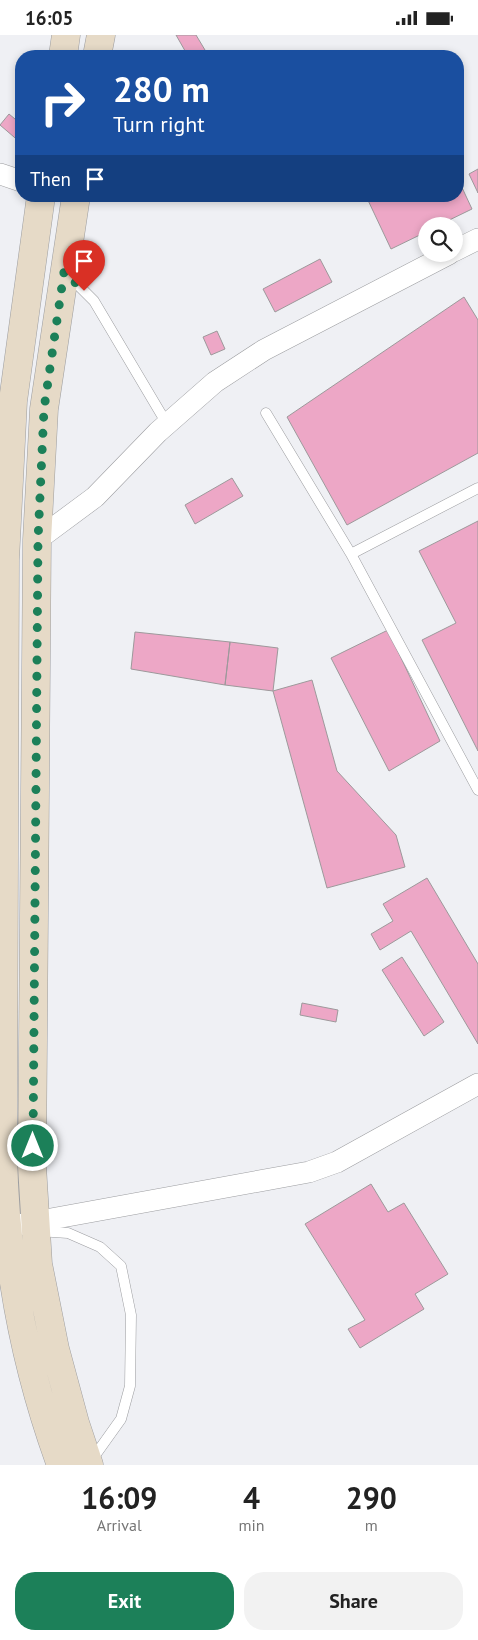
<!DOCTYPE html>
<html lang="en">
<head>
<meta charset="utf-8">
<style>
	:root { --surface:#fff; --page:#f2f2f2; --text:#222; --muted:#767676; --accent:#1c8059 }
	body { margin:0; font-family:"PT Sans",sans-serif; background:var(--page); color:var(--text); height:100vh; display:flex; flex-direction:column; font-size:19px; white-space:nowrap }
	* { box-sizing:border-box; margin:0 }
	p { font-size:16px; color:var(--muted) }
	.icon { flex:none; width:28px; height:28px; fill:none; stroke:currentColor; stroke-width:2; stroke-linecap:round; stroke-linejoin:round }
	.map { position:relative; height:1430px; overflow:hidden }
	.details { display:flex; flex-direction:column; background:var(--surface); flex:1 }
	.details>* { flex:none }
	.hud { position:absolute; left:15px; top:15px; width:449px; height:152px; border-radius:20px; box-shadow:0 2px 8px #0003; background:#1a4fa0; color:#fff; overflow:hidden }
	.fabs { position:absolute; left:418px; top:182px; display:grid; gap:10px }
	.fabs a { display:grid; place-items:center; width:45px; height:45px; border-radius:50%; background:var(--surface); box-shadow:0 2px 8px #0003; font-size:25px }
	.pin { position:absolute; display:grid; place-items:center; width:42px; height:42px; color:#fff; margin:-51px -21px; border-radius:50% 50% 50% 0; rotate:-45deg; box-shadow:0 0 5px #0007 }
	.pin .icon { rotate:45deg }
	.me { position:absolute; width:55px; margin:-28px; rotate:0deg; stroke-linejoin:round; filter:drop-shadow(0 0 4px #0008) }
	.turn { display:flex; align-items:center; gap:18px; height:105px; padding:0 15px; font-size:22px }
	.turn .icon { width:65px; height:65px; stroke-width:2.5 }
	.turn b { display:block; font-size:35px; line-height:42px }
	.then { display:flex; align-items:center; height:48px; padding:0 15px; background:#0003; gap:10px; font-size:19px }
	.eta { display:flex; justify-content:space-evenly; align-items:center; height:85px; text-align:center }
	.eta b { font-size:30px; font-weight:700; line-height:35px }
	.button { display:flex; gap:10px; margin-top:auto; padding:10px 15px }
	.button a { flex:1; height:58px; border-radius:20px; background:var(--accent); color:#fff; font-size:20px; font-weight:700; line-height:58px; text-align:center }
	.button a+a { background:var(--page); color:var(--text) }
	.status { display:flex; justify-content:space-between; align-items:center; height:35px; padding:0 25px; background:var(--surface); direction:ltr }
	.status svg { height:14px; fill:currentColor }
	.map>svg:first-child { display:block }
	.building { fill:#eda7c6; stroke:#9d999b }
	.lines { fill:none; stroke-linecap:round; stroke-linejoin:round }
	.lane-casing { stroke:#9c9da0; stroke-width:11 }
	.street-casing { stroke:#9c9da0; stroke-width:22 }
	.secondary-casing { stroke:#9c9da0; stroke-width:29 }
	.lane { stroke:#fff; stroke-width:10 }
	.street { stroke:#fff; stroke-width:21 }
	.secondary { stroke:#e6dac7; stroke-width:28 }
	.route { stroke:#1c8059; stroke-width:9; stroke-dasharray:0 16.2 }
</style>
</head>
<body>
<div class="status"><b>16:05</b><svg viewBox="0 0 49 12"><path d="M0 12V9h3v3zM5 12V6h3v6zM10 12V3h3v9zM15 12V0h3v12zM26 1h20v11H26zM47 4h2v5h-2z"/></svg></div>
<div class="map">
<svg width="478" height="1430" viewBox="0 0 478 1430">
	<rect width="100%" height="100%" fill="#eff0f4"/>
	<path class="building" d="M176,0H196L205,15L195,21H188Z
		M9,79L21,89V108L0,90Z
		M478,134V158L469,139Z
		M458,144L472,174L437,191H426V197L391,214L366,161H458Z
		M320,224L332,247L275,277L263,254Z
		M464,262L478,285V418L347,490L287,382Z
		M217,296L225,314L211,320L203,302Z
		M232,443L243,461L195,489L185,470Z
		M478,486V716L422,605L456,588L419,516Z
		M388,595L440,706L389,736L331,623Z
		M135,597L230,607L225,650L131,634Z
		M230,607L278,613L273,656L225,650Z
		M312,645L337,736L396,800L405,832L327,853L273,656Z
		M427,843L478,929V1009L411,896L380,915L371,899L393,886L383,869Z
		M402,922L444,987L424,1001L382,935Z
		M302,968L338,975L336,987L300,980Z
		M371,1149L388,1177L404,1168L448,1239L415,1259L424,1274L360,1313L348,1294L365,1285L305,1189Z"/>
	<g class="lines">
		<defs>
			<path id="lane" d="M68,240L94,266L167,389
				M266,378L351,519L478,755
				M351,519L478,453
				M38,1196L68,1198L100,1212L121,1231L131,1280L130,1351L121,1384L91,1426"/>
			<path id="street" d="M0,139L21,146
				M454,216L478,204
				M37,505L95,462L158,397L215,347L264,315L449,219
				M7,1192L309,1137L337,1127L478,1049"/>
			<path id="secondary" d="M63,21L66,0
				M97,21L101,0
				M41,161L13,366L5,525L3,1119C5,1226 24,1329 61,1430
				M76,161L44,374L37,505L32,1131L38,1229L55,1314L75,1388L89,1430"/>
		</defs>
		<use href="#lane" class="lane-casing"/>
		<use href="#street" class="street-casing"/>
		<use href="#secondary" class="secondary-casing"/>
		<use href="#lane" class="lane"/>
		<use href="#street" class="street"/>
		<use href="#secondary" class="secondary"/>
	</g>
	<g class="lines">
		<path class="route" d="M33,1111L38,505L44,374L64,237L84,256"/>
	</g>
</svg>
<div class="fabs">
<a><svg class="icon" aria-label="search" viewBox="0 0 24 24"><circle cx="10" cy="10" r="6"/><path d="M15 15l6 6"/></svg></a>
</div>
<div class="pin" style="left:84px;top:256px;background:#d93025"><svg class="icon" aria-label="arrive" viewBox="0 0 24 24"><path d="M6 21V4h12l-3 4 3 4H6"/></svg></div>
<svg class="me" style="left:33px;top:1111px" viewBox="-20 -20 40 40"><circle r="17" fill="#1c8059" stroke="#fff" stroke-width="3"/><path d="M0-11L8 9 0 5-8 9z" fill="#fff"/></svg>
<div class="hud">
<div class="turn"><svg class="icon" aria-label="right" viewBox="0 0 24 24"><path d="M7 20v-9h11M14 6l5 5-5 5"/></svg><div><b>280 m</b>Turn right</div></div>
<div class="then">Then<svg class="icon" aria-label="arrive" viewBox="0 0 24 24"><path d="M6 21V4h12l-3 4 3 4H6"/></svg></div>
</div>
</div>
<section class="details">
<div class="eta">
<div><b>16:09</b><p>Arrival</p></div>
<div><b>4</b><p>min</p></div>
<div><b>290</b><p>m</p></div>
</div>
<div class="button"><a>Exit</a><a>Share</a></div>
</section>
</body>
</html>
